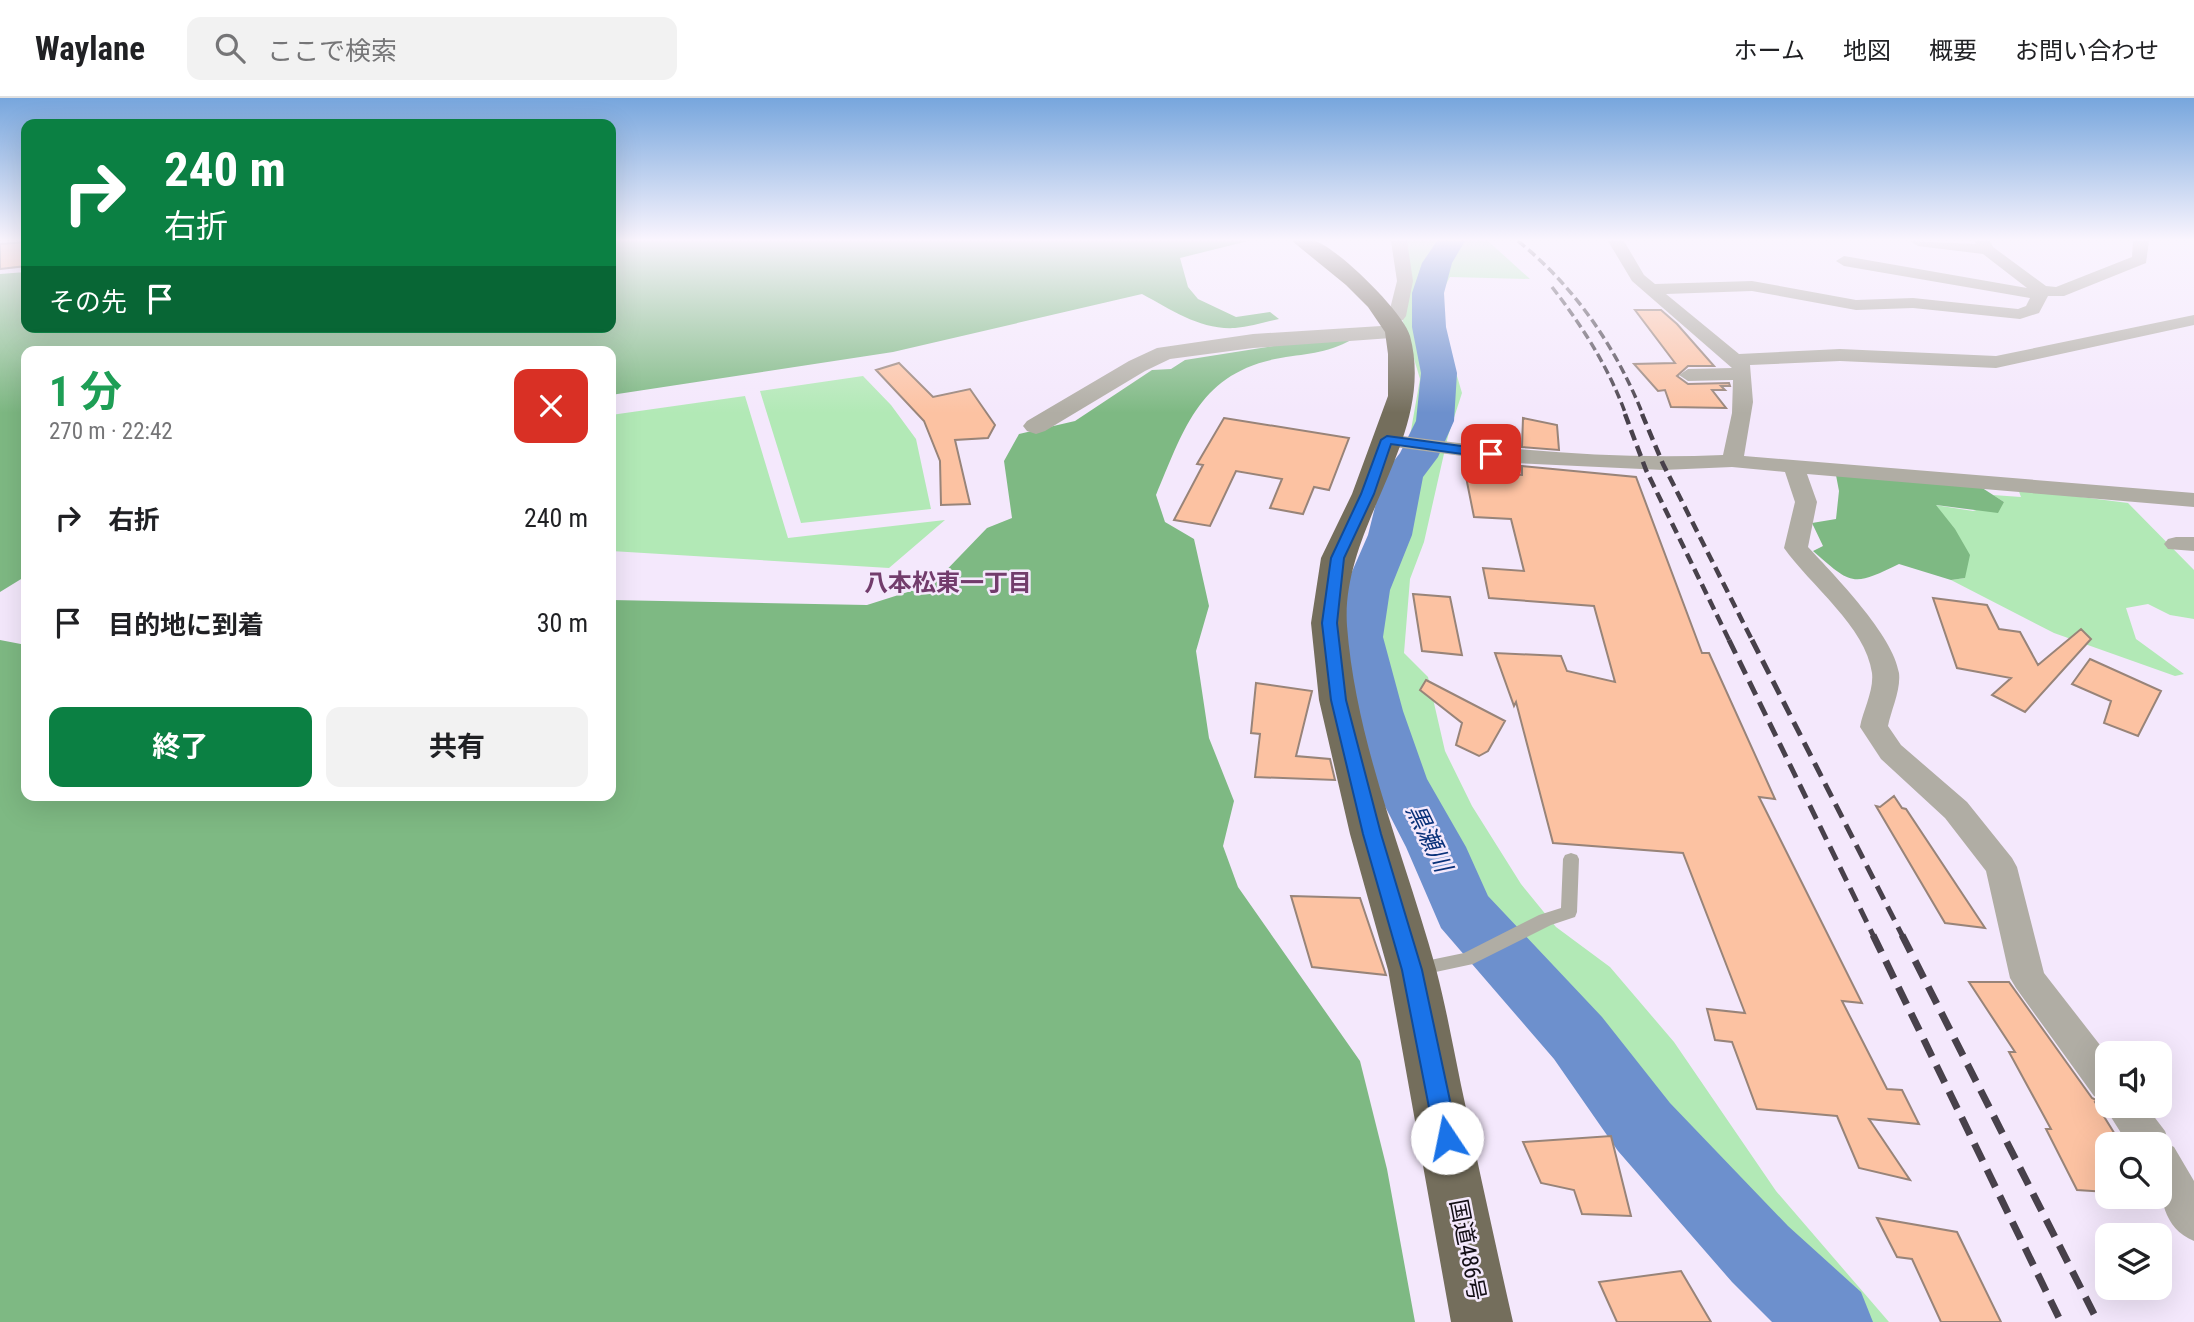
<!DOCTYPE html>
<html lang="ja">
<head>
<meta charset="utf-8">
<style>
	:root { --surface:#fff; --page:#f2f2f2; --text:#202124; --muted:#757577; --line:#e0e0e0; --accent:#0b8043 }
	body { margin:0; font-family:"Roboto Condensed","Noto Sans JP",sans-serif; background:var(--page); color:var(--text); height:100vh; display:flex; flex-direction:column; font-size:26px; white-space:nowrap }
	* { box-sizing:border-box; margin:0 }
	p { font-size:23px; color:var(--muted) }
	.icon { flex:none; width:38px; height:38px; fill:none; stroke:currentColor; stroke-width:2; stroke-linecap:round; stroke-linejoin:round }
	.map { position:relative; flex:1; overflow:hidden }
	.drawer { position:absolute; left:21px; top:248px; width:595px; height:455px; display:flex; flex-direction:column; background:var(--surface); border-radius:14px; box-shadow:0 7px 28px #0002 }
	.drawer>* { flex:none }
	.banner { position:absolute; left:21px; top:21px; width:595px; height:214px; border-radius:14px; box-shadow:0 7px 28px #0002; background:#0b8043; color:#fff; overflow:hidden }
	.tools { position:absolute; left:2095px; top:943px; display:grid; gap:14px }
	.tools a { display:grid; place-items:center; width:77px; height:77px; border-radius:14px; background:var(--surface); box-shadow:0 7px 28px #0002; font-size:35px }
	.pin { position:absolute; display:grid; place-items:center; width:60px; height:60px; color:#fff; margin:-30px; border-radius:14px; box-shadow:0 4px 10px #0006 }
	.me { position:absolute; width:77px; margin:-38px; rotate:349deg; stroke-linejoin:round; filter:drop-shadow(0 0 5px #0008) }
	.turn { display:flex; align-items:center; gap:24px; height:147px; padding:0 28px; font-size:32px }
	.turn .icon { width:91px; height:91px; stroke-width:2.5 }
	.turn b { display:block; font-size:49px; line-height:60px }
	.then { display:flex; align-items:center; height:66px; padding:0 28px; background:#0003; gap:14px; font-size:26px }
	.round { display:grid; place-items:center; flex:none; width:74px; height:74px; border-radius:14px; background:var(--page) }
	.summary { display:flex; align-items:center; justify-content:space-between; height:119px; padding:0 28px }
	h1 { font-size:42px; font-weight:700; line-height:52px; color:#1e9e55 }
	.cta { display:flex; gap:14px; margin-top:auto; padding:14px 28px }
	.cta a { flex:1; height:80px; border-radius:14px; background:var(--accent); color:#fff; font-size:28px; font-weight:700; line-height:80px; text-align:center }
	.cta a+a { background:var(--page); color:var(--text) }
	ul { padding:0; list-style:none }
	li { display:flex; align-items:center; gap:21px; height:105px; padding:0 28px }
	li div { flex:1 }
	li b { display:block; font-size:26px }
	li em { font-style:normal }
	header { display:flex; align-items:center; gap:42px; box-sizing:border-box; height:98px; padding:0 35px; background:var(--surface); border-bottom:2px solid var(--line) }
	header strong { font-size:33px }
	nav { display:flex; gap:38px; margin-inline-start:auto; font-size:24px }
	.search { width:490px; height:63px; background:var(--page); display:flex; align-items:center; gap:18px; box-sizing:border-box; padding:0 24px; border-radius:14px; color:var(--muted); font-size:26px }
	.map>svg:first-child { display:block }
	.green { fill:#b2e9b6 }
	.forest { fill:#7eb983 }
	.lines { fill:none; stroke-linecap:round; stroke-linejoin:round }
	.river { fill:#6d90cd; fill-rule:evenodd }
	.building { fill:#fcc2a2; stroke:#988479; stroke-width:2 }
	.service { fill:#b0ada4; fill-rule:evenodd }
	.minor { fill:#b0ada4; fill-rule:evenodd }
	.tertiary { fill:#b0ada4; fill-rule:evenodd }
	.trunk { fill:#746e5c; fill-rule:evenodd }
	.rail-far3 { stroke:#48414b; stroke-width:3.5; stroke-dasharray:9 4.5; stroke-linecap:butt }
	.rail-far2 { stroke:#48414b; stroke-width:4.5; stroke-dasharray:11 6; stroke-linecap:butt }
	.rail-far1 { stroke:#48414b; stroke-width:5; stroke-dasharray:15 8; stroke-linecap:butt }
	.rail { stroke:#48414b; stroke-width:7; stroke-dasharray:19 10; stroke-linecap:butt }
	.route { fill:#1a73e8; stroke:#114b97; stroke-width:2 }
	.labels { text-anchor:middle; stroke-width:5; stroke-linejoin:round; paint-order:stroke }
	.street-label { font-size:23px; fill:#130e15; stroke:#f4e8fc }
	.neighbourhood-label { font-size:24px; font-weight:bold; fill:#723c6c; stroke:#f4e8fc }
	.water-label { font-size:24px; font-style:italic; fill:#093179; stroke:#f4e8fc }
</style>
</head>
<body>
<header>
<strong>Waylane</strong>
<div class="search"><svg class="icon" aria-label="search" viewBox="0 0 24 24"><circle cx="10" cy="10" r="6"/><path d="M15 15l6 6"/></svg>ここで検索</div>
<nav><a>ホーム</a><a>地図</a><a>概要</a><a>お問い合わせ</a></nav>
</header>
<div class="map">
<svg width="2194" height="1224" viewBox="0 0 2194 1224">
	<rect width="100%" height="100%" fill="#f4e8fc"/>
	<path class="green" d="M1404,143H1488L1530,181L1450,179L1438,201L1444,234L1462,295L1448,338L1424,444L1410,481L1404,555L1428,579L1445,653L1472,708L1521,786L1556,829L1610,869L1674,944L1776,1093L1889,1224H1799L1671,1072L1514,895L1447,829L1370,619L1353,534L1367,448L1407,355L1420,281L1401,217Z
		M863,278L891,307L916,341L931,411L801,425L760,293Z
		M745,298L788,440L945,422L889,470L611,453V317Z
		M2018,391L2128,405L2194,472V521L2170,517L2148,506L2126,510L2136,541L2184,576L2175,578L2054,535L1951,482L1965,480L1935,407L1973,413L2004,404L1993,397L2021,399Z"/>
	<path class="forest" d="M611,143H1248L1180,160L1188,189L1198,201L1236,219L1270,214L1279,221C1265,224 1250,229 1235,230C1200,232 1172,212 1142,196L893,254L611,297V254H26V478L0,494V176L26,174V229H611Z
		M1318,241H1353C1324,257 1306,255 1275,261C1198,277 1183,334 1156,397L1165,424L1194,441L1209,508L1196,553L1209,640L1234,703L1223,748L1238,789L1360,963L1387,1071L1415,1224H0V542L26,547V698H611V502L867,507L933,486L987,430L1012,420L1004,363L1019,336L1075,323L1152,272L1171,271L1185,262Z
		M1835,372L1973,384L2004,404L1998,415L1936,407L1955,431L1970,457L1965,480L1951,482L1899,466C1852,489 1852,487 1813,453L1823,448L1812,425L1836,421L1839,393Z"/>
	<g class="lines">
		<path class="river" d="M1437,143H1465L1452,165L1444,195L1446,229L1457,275L1454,323L1438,359L1423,379L1412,437L1390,492L1383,539L1403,613L1427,681L1466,749L1488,798L1602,919L1670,1005L1788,1128L1861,1194L1873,1224H1772L1732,1184L1618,1053L1554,961L1441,830L1406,749L1371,681L1351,613L1335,539L1344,492L1368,437L1383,377L1400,355L1416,323L1421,275L1412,229V195L1422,165Z"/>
	</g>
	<path class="building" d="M26,144V168L0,171V146Z
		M1635,212H1661L1677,226L1714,268H1688L1677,278L1688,286L1729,285L1730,288H1721L1725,292H1712L1726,310L1671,309L1665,292L1658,293L1634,266L1675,265Z
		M899,265L933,299L970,291L995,327L988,340L955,342L970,406L941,407L940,363L924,323L876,272Z
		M1224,320L1349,340L1329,392L1314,389L1303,416L1270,410L1282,381L1236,373L1210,428L1174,422L1203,367L1197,366Z
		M1523,320L1557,327L1559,352L1522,349Z
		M1522,368L1636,379L1702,555H1709L1775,701L1759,699L1862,905L1842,903L1887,991L1902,992L1919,1026L1869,1021L1910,1082L1859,1070L1837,1018L1757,1011L1732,944L1715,942L1707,911L1745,915L1683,755L1553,745L1516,604L1514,608L1495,555L1561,558L1567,573L1615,584L1594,508L1489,500L1483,470L1524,473L1511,421L1474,419L1465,374L1522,377Z
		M1413,496L1450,499L1462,557L1422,553Z
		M1933,500L1987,507L1999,531L2020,534L2038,567L2081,531L2091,541L2025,614L1992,597L2011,580L1957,570Z
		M2090,561L2161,593L2138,638L2104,625L2111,603L2072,586Z
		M1426,582L1505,623L1488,653L1479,658L1456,647L1462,625L1420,592Z
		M1256,585L1312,593L1296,658L1330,661L1335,682L1255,679L1260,636L1251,635Z
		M1894,698L1902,710L1906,711L1985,830L1945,825L1876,708L1880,709Z
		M1291,798L1360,800L1386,877L1312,869Z
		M1969,884H2009L2092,1000L2098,1003L2095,1004L2121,1046H2107V1094L2077,1092L2046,1031H2051L2009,954H2015Z
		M1611,1038L1631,1118L1582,1116L1574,1092L1541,1085L1523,1044Z
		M1877,1120L1957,1134L2001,1224H1941L1912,1161L1897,1159Z
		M1681,1173L1711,1224H1617L1599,1184Z"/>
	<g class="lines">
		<path class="service" d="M1571,755L1577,757L1579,761L1577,814L1575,819L1551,827L1473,866L1417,878L1411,876L1408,871L1411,866L1464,855L1539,817L1561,810L1563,761L1565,757Z"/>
		<path class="minor" d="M1391,143H1407L1413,183L1406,218L1403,222L1388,225L1379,220L1389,215L1397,183Z
			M1608,143H1624L1644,177L1655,186L1752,183L1856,202L1913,200L2018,211L2026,208L2030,200L1844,168L1836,163L1844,158L2027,190L1983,156L1918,148L1910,143L1976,146L1974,143H1990L1993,149L2046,188L2056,189L2132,159L2133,143H2149L2146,165L2064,198H2048L2039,215L2020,221L1913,210L1856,212L1752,193L1666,196L1739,256L1840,251L1996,258L2194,217V227L1996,270L1840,263L1750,267L1753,304L1744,358L2194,395V409L1807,376L1817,404L1808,449C1835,478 1893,537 1899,575C1901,592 1891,612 1888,628L1901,647L1967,704L2012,760L2017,769L2044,875L2107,956V1008H2146L2165,1033L2170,1047L2174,1049L2194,1083V1143C2155,1127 2160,1082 2160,1046H2128L2104,1008L2106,1003L2094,998L2016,890L2010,880L1986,773L1945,720L1881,661L1860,629C1863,612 1874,593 1872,575C1866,529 1810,487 1784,450L1795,404L1785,374L1732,369L1663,372L1515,365L1387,348L1380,346L1377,342L1380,338L1387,336C1500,351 1609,362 1723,357L1732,315L1733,282L1688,283L1679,277L1688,271L1732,270L1632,183Z
			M2176,439H2194V453L2168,451L2164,446L2168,441Z"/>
		<path class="tertiary" d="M1397,227L1405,229L1408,234L1405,239L1253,250L1170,261L1145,273L1045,333L1036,336L1027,333L1023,328L1027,323L1129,263L1157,250L1253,236Z"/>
		<path class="trunk" d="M1292,143C1298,143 1309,141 1315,143C1338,150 1404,215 1410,238C1437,340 1340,427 1347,528C1356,646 1405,758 1436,871C1446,909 1453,948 1461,987C1478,1066 1495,1145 1513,1224H1451L1388,872L1350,736L1319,602L1311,525L1321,460L1352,396L1388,298V256L1385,234L1368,209L1346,187Z"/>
		<path class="rail-far3" d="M1518,143C1575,189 1616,249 1643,317
			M1552,189C1583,229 1609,270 1626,317"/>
		<path class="rail-far2" d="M1625,316L1646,372L1730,544
			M1642,316L1663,366L1753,544"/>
		<path class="rail-far1" d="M1729,542L1874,839
			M1752,542L1903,839"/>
		<path class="rail" d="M1873,837L2061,1224
			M1902,837L2098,1224"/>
	</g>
	<linearGradient id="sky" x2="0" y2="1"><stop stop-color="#77a6dd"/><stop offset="0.45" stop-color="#faf5fe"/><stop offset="1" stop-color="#faf5fe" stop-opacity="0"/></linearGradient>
	<rect width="2194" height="315" fill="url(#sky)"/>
	<path class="route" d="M1387,338L1491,352L1497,356L1491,360L1391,346L1374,396L1344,460L1337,525L1346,602L1381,736L1422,872L1458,1040L1455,1048L1447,1051L1439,1048L1435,1040L1402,872L1363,736L1331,602L1322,525L1331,460L1361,396L1381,342Z"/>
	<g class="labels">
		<g class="street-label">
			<text transform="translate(1468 1152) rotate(79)" y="8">国道486号</text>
		</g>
		<g class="neighbourhood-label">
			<text x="948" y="493">八本松東一丁目</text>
		</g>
		<g class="water-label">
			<text transform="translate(1429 740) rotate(64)" y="8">黒瀬川</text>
		</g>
	</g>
</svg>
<div class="tools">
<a><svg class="icon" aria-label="sound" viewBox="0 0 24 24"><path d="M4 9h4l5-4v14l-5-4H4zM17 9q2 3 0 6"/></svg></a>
<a><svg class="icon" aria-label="search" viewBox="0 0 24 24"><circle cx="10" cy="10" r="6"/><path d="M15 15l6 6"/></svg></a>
<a><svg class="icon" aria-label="layers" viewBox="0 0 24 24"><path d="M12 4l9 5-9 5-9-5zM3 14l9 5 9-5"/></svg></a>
</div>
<div class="pin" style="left:1491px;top:356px;background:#d93025"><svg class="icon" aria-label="arrive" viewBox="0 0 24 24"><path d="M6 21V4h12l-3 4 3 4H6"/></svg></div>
<svg class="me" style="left:1447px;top:1040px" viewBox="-20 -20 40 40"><circle r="19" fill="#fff"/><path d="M0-13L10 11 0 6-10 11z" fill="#1a73e8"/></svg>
<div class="banner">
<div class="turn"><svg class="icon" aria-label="right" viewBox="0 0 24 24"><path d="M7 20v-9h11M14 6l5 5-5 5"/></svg><div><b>240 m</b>右折</div></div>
<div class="then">その先<svg class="icon" aria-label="arrive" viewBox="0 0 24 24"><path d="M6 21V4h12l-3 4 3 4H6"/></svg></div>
</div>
<section class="drawer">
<div class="summary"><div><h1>1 分</h1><p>270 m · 22:42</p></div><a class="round" style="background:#d93025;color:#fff"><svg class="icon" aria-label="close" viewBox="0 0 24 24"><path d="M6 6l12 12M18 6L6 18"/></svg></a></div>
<ul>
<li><svg class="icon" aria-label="right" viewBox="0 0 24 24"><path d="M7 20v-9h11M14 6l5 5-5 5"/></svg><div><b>右折</b></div><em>240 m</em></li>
<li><svg class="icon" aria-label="arrive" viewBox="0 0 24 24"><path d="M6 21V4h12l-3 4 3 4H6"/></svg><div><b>目的地に到着</b></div><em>30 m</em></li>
</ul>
<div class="cta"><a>終了</a><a>共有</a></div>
</section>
</div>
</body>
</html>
